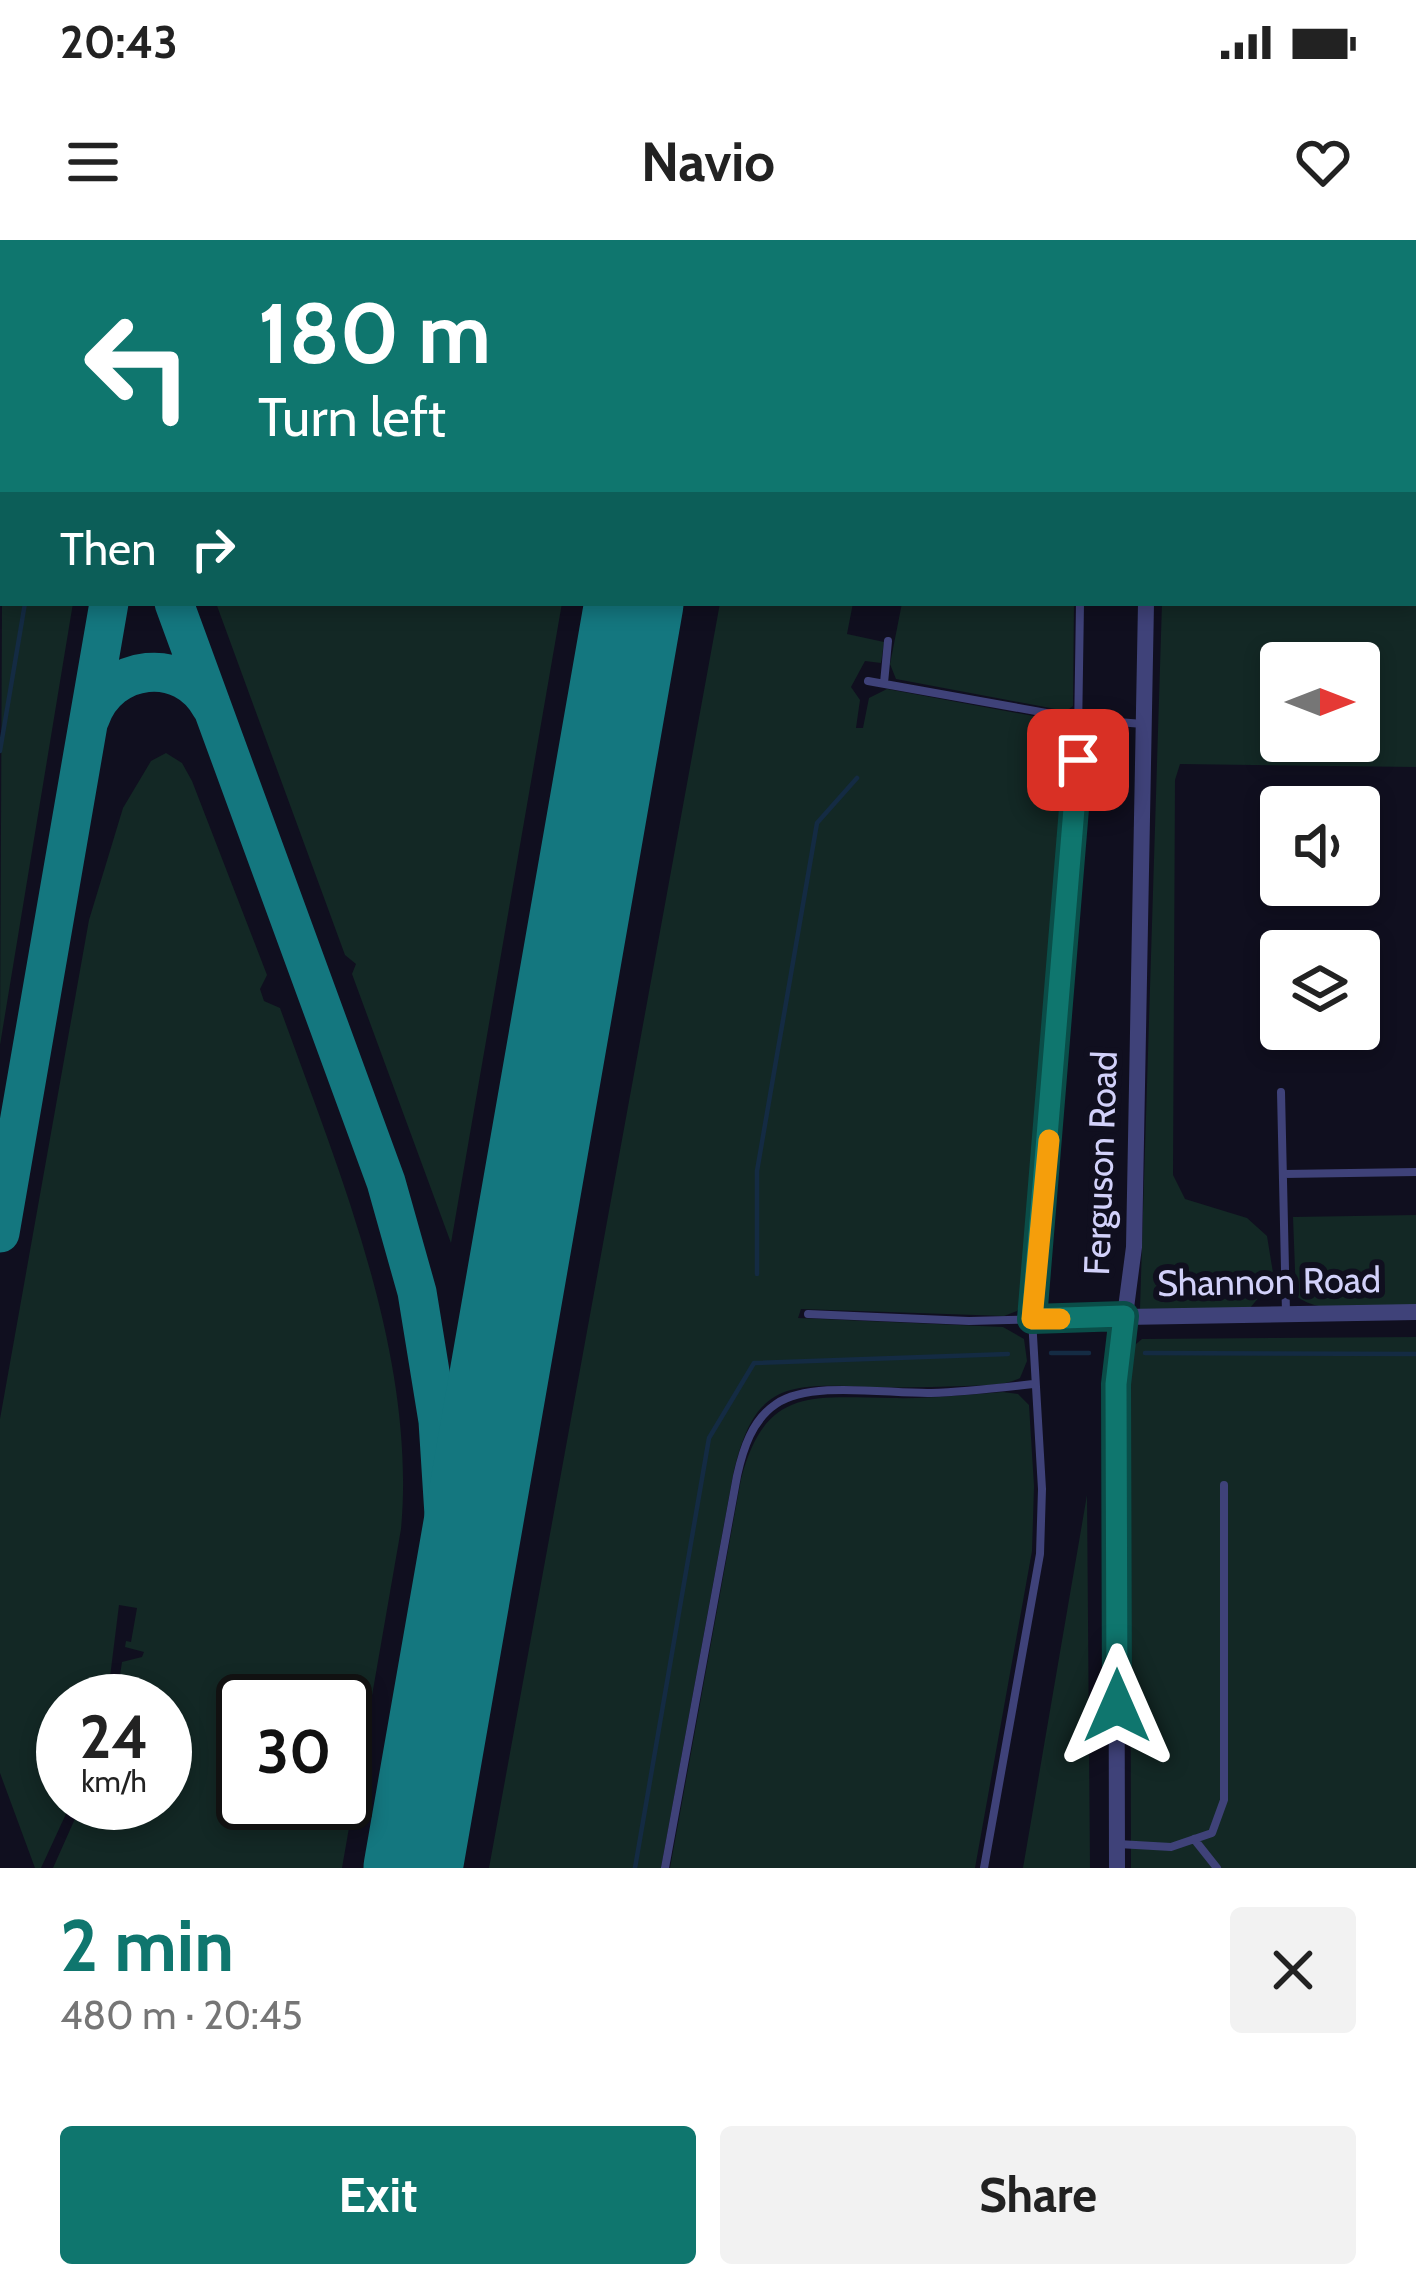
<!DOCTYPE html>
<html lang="en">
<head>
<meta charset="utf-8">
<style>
	:root { --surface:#fff; --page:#f2f2f2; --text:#222; --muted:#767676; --accent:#0f766e }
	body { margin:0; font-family:Cabin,sans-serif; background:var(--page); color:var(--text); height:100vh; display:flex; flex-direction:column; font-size:45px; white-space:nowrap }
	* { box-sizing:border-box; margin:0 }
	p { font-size:39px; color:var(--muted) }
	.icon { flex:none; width:66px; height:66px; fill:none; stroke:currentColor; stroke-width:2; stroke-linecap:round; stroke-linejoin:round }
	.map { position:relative; height:1628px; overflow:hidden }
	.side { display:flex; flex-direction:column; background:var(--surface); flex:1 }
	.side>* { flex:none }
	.banner { position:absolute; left:0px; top:0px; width:1416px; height:366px; box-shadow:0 6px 18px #0003; background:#0f766e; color:#fff; overflow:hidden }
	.needle { width:78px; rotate:90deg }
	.buttons { position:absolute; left:1260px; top:402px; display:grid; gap:24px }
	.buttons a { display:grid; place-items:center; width:120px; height:120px; border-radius:12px; background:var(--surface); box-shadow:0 6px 18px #0003; font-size:60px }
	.speed { position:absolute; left:36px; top:1434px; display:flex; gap:24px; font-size:60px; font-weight:700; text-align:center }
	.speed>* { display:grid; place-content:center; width:156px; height:156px; border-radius:50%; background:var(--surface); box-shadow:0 6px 18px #0003; line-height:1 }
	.speed small { font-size:30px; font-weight:400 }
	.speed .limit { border:6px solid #111; border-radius:18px; background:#fff; color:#111 }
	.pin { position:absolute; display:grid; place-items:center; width:102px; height:102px; color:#fff; margin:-51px; border-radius:24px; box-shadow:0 6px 18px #0006 }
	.me { position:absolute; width:132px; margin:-66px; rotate:0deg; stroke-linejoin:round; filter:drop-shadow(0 0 9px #0008) }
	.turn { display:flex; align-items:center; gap:42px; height:252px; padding:0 60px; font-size:54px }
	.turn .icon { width:156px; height:156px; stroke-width:2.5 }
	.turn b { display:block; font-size:84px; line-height:102px }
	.then { display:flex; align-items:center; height:114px; padding:0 60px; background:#0003; gap:24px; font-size:45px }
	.round { display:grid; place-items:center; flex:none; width:126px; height:126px; border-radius:12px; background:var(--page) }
	.summary { display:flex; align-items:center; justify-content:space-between; height:204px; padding:0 60px }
	h1 { font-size:72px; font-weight:700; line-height:90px; color:var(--accent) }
	.action { display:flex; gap:24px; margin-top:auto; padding:24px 60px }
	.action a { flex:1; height:138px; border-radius:12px; background:var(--accent); color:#fff; font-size:48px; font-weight:700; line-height:138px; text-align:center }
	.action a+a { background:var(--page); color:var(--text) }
	.status { display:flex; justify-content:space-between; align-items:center; height:84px; padding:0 60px; background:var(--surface); direction:ltr }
	.status svg { height:33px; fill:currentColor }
	header { display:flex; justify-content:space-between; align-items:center; height:156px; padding:0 60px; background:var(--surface); font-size:54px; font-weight:700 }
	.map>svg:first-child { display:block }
	.green { fill:#132825; fill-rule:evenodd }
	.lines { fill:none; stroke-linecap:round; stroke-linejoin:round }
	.stream { stroke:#142b43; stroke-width:4.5 }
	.taxiway { stroke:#14777f; stroke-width:39 }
	.runway { stroke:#14777f; stroke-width:99 }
	.path { stroke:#3aa594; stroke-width:3; stroke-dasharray:6 9; stroke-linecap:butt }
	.service { stroke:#3f4279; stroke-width:8 }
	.minor { stroke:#3f4279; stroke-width:16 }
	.tertiary { stroke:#3f4279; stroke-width:21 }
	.route-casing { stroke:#0a4d48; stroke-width:30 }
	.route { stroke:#0f766e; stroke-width:21 }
	.slow { stroke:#f59e0b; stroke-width:21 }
	.labels { text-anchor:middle; stroke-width:12; stroke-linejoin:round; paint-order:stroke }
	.street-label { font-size:36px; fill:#d2d1fa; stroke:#100f1f }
</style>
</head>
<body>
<div class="status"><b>20:43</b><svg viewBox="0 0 49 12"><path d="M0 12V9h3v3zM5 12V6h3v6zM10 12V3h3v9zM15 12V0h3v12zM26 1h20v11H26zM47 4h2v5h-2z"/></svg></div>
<header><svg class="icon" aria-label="menu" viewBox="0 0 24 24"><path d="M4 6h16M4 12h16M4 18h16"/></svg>Navio<svg class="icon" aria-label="heart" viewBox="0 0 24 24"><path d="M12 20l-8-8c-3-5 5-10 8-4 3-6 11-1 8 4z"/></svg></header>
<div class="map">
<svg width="1416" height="1628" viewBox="0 0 1416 1628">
	<rect width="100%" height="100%" fill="#100f1f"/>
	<path class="green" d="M1208,0H1416V527L1180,524L1175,540L1173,935L1185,959L1247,978L1267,996L1274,1039L1250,1068L1140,1069L1162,363H1413V3H1207ZM1281,423H1359V501H1281Z
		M3,146V363H73L0,805Z
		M216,363H562L451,1003L352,734L356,724L345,715Z
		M720,363H853L847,394L884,402L881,423L865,421L851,447L860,460L856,488H863L869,458L887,449L1060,481L1069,490L1026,1058L1017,1071L1004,1076L801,1069L798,1078L1003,1087L1024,1099L1027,1121L1020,1138C1004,1146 983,1145 965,1146C933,1147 902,1148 870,1147C786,1143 754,1143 733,1235L661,1628H489Z
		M902,363H1074L1073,466L1066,471L896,439L890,424Z
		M166,513L182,523L192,541L267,735L260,749L264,761L280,768C338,929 417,1115 401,1289L342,1628H53L82,1563H165V1461H116L122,1422L142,1417L144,1412L125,1407L126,1401L131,1402L137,1368L119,1365L107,1461H63V1563H71L41,1628H35L0,1533V1179L89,680L123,568L151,521ZM243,1461H345V1563H243Z
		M1416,975V1066C1381,1066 1324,1078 1296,1056L1293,977Z
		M1416,1097V1628H1131L1130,1109L1142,1099Z
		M1003,1152L1018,1154L1029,1165L1034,1246L1032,1311L975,1628H670L741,1239C765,1147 811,1157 891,1158C928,1159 966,1155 1003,1152Z
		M1087,1255L1090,1628H1023Z"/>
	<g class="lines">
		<path class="stream" d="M0,511L25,363
			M757,1034V931L817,583L857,538
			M1051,1113H1089
			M1145,1113L1416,1114
			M635,1628L709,1198L754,1123L1008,1114"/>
		<path class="taxiway" d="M172,3V0
			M696,3V0
			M174,363L386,942L417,1052L438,1181L446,1306L433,1516
			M90,479C109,423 183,415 211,467
			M0,993L109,363"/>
		<path class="runway" d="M697,3V0
			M413,1628L634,363"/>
		<path class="path" d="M1408,0L1409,3
			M1413,13L1416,21"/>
		<path class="service" d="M27,0L29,3
			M1103,3V0
			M0,128L3,123
			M868,441L1080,479L1143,484
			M884,443L888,401
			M1281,852L1286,1073
			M1284,934L1416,932
			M808,1074L969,1081L1124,1077
			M1194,1599L1217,1628
			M1118,1604L1171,1607L1212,1593L1224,1560V1245
			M665,1628L737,1236C743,1209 752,1180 776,1164C811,1140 888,1154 931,1153C965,1152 999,1148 1033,1144
			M984,1628L1040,1314L1042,1249L1032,1079L1077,560L1080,363"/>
		<path class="minor" d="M1189,3V0
			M1124,1077L1416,1072
			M1117,1628L1116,1144L1134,1007L1146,363"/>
		<path class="tertiary" d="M1375,0L1376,3
			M1413,98L1416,106"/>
	</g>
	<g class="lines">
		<defs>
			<path id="route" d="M1078,520L1032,1079L1124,1076L1116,1144L1117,1466"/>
		</defs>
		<use href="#route" class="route-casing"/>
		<use href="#route" class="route"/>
		<path class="slow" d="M1049,900L1032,1079H1060"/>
	</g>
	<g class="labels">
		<g class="street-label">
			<text transform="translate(1100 923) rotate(-88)" y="13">Ferguson Road</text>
			<text transform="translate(1269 1041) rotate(-1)" y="13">Shannon Road</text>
		</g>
	</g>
</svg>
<div class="buttons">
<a><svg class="needle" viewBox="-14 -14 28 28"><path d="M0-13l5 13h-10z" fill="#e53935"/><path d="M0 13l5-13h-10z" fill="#767676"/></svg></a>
<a><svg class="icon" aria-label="sound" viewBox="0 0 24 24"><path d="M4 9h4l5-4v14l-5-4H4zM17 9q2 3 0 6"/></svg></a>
<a><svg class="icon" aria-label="layers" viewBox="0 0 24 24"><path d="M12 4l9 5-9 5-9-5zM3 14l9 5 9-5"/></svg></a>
</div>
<div class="speed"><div>24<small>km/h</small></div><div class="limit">30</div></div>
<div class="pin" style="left:1078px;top:520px;background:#d93025"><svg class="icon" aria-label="arrive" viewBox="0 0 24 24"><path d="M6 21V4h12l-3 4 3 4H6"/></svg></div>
<svg class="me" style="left:1117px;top:1466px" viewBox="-20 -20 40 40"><path d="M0-17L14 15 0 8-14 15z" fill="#0f766e" stroke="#fff" stroke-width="4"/></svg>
<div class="banner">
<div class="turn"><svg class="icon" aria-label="left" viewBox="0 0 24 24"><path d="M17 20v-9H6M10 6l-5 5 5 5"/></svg><div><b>180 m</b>Turn left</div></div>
<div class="then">Then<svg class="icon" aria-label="right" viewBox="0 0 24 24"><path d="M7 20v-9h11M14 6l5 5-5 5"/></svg></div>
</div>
</div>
<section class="side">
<div class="summary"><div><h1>2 min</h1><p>480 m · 20:45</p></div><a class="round"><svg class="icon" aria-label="close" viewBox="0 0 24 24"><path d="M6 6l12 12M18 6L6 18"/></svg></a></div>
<div class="action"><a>Exit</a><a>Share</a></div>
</section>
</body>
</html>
